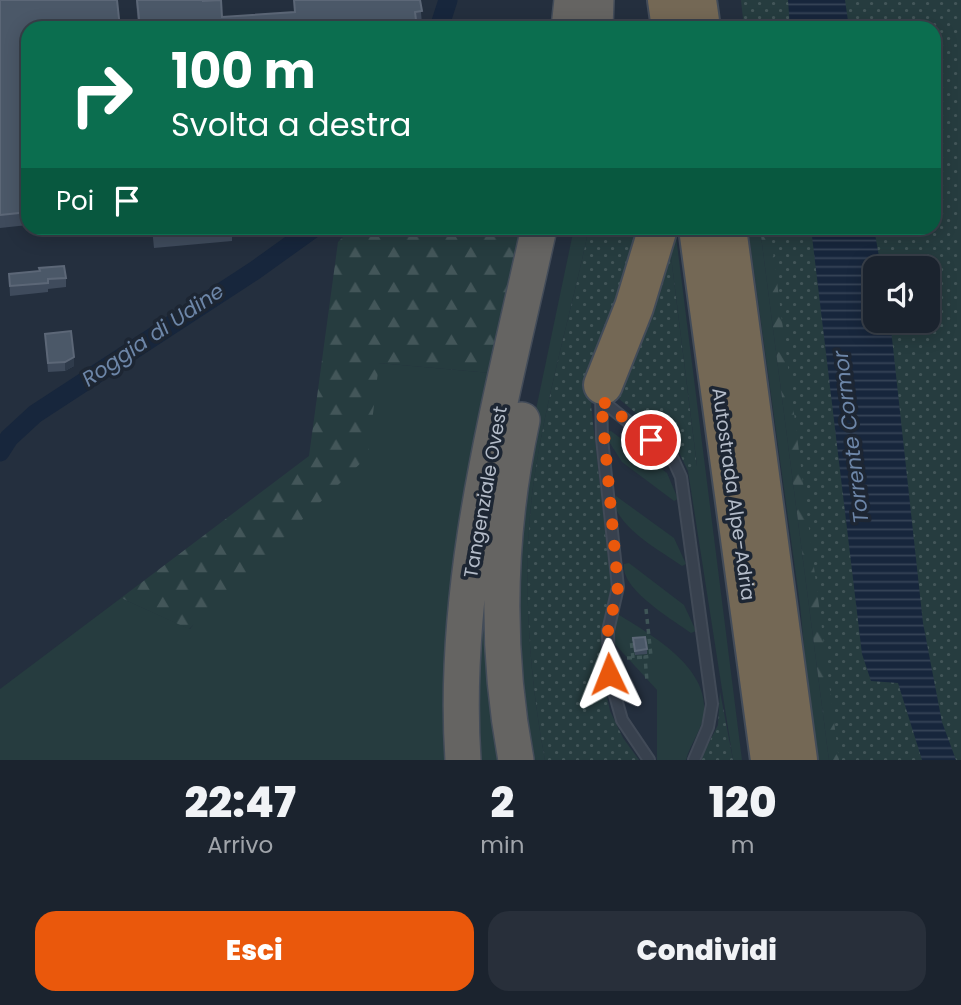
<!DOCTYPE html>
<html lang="it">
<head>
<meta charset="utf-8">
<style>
	:root { --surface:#1b232e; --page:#282f3a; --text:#f1f3f6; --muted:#a0a4aa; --line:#39404a; --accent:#ea580c }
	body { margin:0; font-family:Poppins,sans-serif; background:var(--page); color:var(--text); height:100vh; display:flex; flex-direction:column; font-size:26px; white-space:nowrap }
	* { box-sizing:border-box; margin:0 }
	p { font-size:23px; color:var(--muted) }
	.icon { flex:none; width:38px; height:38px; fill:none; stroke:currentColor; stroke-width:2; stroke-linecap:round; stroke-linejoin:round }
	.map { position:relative; height:760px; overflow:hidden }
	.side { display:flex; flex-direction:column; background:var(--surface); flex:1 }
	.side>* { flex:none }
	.guide { position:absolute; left:21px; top:21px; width:920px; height:214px; border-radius:21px; box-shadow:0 4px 18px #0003,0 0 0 2px var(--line); background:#0b6e4f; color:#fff; overflow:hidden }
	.tools { position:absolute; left:863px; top:256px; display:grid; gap:14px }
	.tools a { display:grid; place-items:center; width:77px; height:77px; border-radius:14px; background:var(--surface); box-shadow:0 4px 18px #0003,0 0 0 2px var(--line); font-size:35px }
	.pin { position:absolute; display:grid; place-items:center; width:60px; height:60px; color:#fff; margin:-30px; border:4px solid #fff; border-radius:50%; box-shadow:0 2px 7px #0007 }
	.me { position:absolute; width:77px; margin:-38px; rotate:358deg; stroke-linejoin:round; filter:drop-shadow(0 0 5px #0008) }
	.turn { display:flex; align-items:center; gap:24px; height:147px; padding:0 35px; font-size:32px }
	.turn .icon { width:91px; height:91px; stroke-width:2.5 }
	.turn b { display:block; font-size:49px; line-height:60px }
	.then { display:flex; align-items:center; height:66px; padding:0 35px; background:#0003; gap:14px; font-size:26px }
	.eta { display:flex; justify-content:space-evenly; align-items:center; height:119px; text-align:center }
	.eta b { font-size:42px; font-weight:800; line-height:49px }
	.cta { display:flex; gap:14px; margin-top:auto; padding:14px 35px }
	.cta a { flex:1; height:80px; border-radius:21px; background:var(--accent); color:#fff; font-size:28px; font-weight:800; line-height:80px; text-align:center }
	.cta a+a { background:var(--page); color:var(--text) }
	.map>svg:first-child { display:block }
	.green { fill:#263c3f }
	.forest { fill:url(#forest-firs) }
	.park { fill:url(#park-dots); fill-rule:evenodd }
	.water { fill:url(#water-rules) }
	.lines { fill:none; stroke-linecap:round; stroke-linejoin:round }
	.canal { stroke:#17263c; stroke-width:19 }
	.service-casing { stroke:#414a57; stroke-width:14 }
	.trunk-casing { stroke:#434c59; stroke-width:38 }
	.motorway-casing { stroke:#434c59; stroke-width:42 }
	.path { stroke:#3f5557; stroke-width:3.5; stroke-dasharray:5 5; stroke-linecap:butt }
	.service { stroke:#38414e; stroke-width:10 }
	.trunk { stroke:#656462; stroke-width:35 }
	.motorway { stroke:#746855; stroke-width:38 }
	.wall { fill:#3f4b5c }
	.shaded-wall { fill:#2f3b4b }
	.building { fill:#4b5868; stroke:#5c6777; stroke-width:2 }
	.route { stroke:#ea580c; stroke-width:12; stroke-dasharray:0 21.6 }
	.labels { text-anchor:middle; stroke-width:7; stroke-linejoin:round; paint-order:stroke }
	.street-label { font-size:19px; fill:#b4bcc9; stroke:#1d2633 }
	.water-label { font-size:21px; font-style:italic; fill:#6d86a8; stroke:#1d2633 }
</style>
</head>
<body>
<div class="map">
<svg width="961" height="760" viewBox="0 0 961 760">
	<defs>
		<pattern id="forest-firs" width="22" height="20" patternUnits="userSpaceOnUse" patternTransform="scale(1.75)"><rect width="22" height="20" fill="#263c3f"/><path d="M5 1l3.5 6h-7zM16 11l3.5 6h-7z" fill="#435659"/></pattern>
		<pattern id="park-dots" width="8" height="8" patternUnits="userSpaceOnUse" patternTransform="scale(1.75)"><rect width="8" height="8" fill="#263c3f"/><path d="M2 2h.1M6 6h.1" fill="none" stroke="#435659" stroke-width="1.8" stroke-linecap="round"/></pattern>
		<pattern id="water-rules" width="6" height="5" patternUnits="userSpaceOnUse" patternTransform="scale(1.75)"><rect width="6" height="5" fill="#17263c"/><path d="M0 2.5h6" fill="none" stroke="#364457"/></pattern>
	</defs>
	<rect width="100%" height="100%" fill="#242f3e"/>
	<path class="green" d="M574,228H589C572,309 548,390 535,473C521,564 528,670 545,760H528L515,702L521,481Z
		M675,228L742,760H733L688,471L697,466L671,257L658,253Z
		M748,228H760L829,760H815L800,605Z
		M379,363L491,373C468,500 435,630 445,760H0V689L121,598L190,629Z
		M611,431L667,473L678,499L674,501L622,462L606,437V432Z
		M616,496L674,538L686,564L682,566C658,549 624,532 613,503Z
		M484,561L504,760H477Z
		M629,563L684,605L696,631L691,633C673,620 620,589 624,564Z
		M616,613C651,635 709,666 704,714C702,730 690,744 686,760H657V690L611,640Z"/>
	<path class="forest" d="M352,228H521L491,373L379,363L368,456L189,629L121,598L309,456L338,242Z
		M760,228H811L922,760H829Z"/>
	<path class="park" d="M741,0H961V760H839L770,228H934V28H744ZM875,268H928V320H875Z
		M589,228H648L591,405L612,592L601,646L602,675L610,711L623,738L639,760H545C528,670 521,564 535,473C548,390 572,309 589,228Z
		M658,253L671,257L697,467L688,471L677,448L611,392Z
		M720,692L733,760H700L718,725Z"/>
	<path class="water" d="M788,0H845L849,28H790Z
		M811,228H874L881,268H875V320H890L923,623L942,722L956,760H922L898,683L871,681L862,654Z"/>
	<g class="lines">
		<path class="canal" d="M439,28L448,0
			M0,452L9,438L35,414L254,271L314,228"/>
		<defs>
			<path id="service" d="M601,395L602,439L618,587L608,631L609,674L622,720L649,760
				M601,400L672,457L681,477L712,704L708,727L694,760"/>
			<path id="trunk" d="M569,28L572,0
				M595,28L596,0
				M463,760C451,580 501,402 539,228
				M516,760C495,647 498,532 522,420"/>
			<path id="motorway" d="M667,0L671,28
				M697,0L701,28
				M698,228L770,760
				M727,228L798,760
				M603,385L634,307L658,228"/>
		</defs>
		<use href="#service" class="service-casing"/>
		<use href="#trunk" class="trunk-casing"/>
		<use href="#motorway" class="motorway-casing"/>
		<path class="path" d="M646,609L651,656L645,657L647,681
			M627,658L645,657
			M633,658L631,639H637"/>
		<use href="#service" class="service"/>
		<use href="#trunk" class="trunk"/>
		<use href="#motorway" class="motorway"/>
	</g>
	<path class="wall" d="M0,0L28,28V225L0,228Z
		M136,0H203L222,17L294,12V0H420L422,24L416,25L417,28H138Z
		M152,228H232V241L154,248Z
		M40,271L66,278V287L48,289V292L10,296L9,274Z
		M45,334L74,366L65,371L48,372Z
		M633,638L647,649V654L635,655Z"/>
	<path class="shaded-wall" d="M74,357V366L65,371V362Z"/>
	<path class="building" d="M0,0H117L120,28H28V212L0,215Z
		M137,0H203V1L221,0L222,17L295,12L294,0H420L422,11L415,12L417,28H140Z
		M153,228H232L154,235Z
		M64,266L66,278L48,279V283L10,286L9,274L40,271L39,268Z
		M71,331L74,357L65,362L48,363L45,334Z
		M645,637L647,649L635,651L633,638Z"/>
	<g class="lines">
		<path class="route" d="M609,674L608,631L618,587L601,400L651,440"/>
	</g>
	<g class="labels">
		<g class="street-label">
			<text transform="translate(485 492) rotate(-80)" y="7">Tangenziale Ovest</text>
			<text transform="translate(734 494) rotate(82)" y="7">Autostrada Alpe-Adria</text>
		</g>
		<g class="water-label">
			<text transform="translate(153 335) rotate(-34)" y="7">Roggia di Udine</text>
			<text transform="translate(851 437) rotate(-97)" y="7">Torrente Cormor</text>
		</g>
	</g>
</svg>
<div class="tools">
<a><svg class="icon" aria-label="sound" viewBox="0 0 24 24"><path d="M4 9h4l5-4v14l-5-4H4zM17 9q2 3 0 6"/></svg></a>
</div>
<div class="pin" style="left:651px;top:440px;background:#d93025"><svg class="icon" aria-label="arrive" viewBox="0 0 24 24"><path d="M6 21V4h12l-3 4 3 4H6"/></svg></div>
<svg class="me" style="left:609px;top:674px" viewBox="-20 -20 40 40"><path d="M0-17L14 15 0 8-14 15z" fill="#ea580c" stroke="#fff" stroke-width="4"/></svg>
<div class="guide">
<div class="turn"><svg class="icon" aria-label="right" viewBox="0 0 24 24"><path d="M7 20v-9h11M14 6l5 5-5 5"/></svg><div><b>100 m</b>Svolta a destra</div></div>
<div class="then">Poi<svg class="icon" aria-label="arrive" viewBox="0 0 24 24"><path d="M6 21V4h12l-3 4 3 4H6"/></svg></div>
</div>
</div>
<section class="side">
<div class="eta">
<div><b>22:47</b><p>Arrivo</p></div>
<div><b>2</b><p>min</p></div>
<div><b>120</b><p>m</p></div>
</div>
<div class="cta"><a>Esci</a><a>Condividi</a></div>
</section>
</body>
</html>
